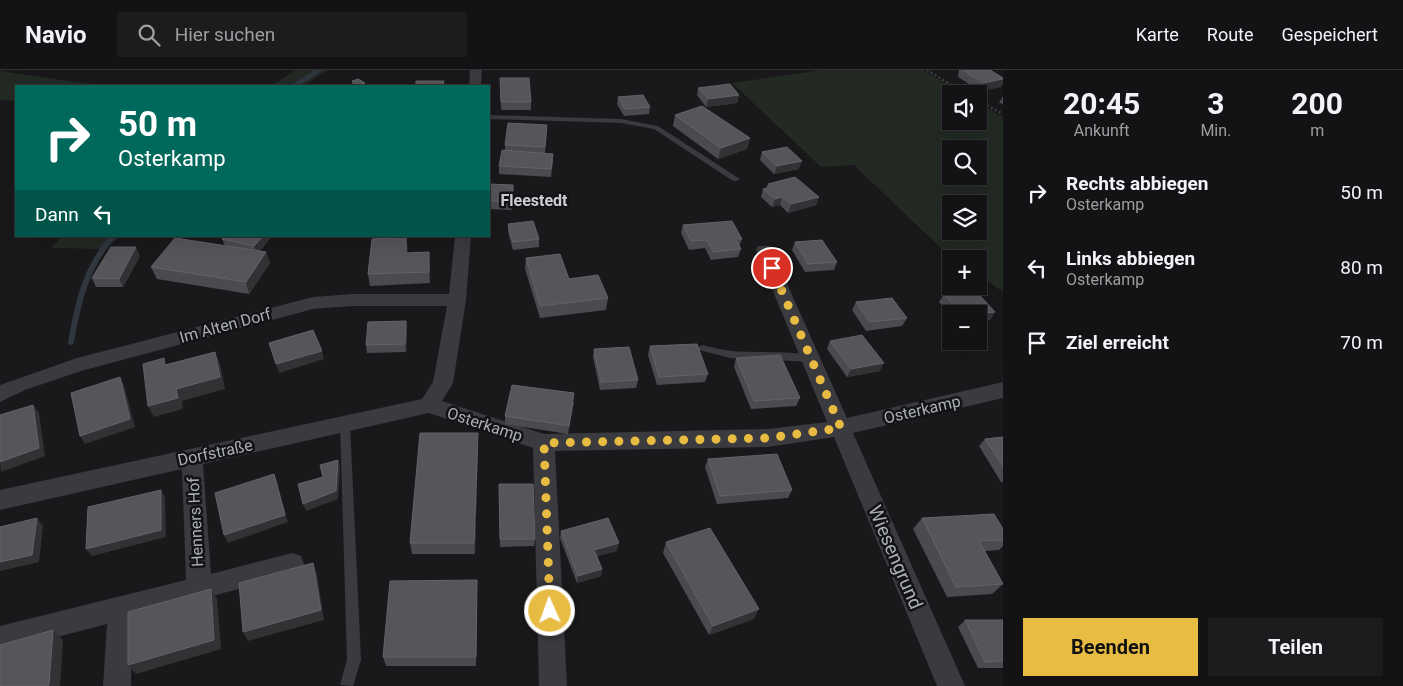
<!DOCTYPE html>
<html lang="de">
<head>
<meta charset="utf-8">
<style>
	:root { --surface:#131214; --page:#1c1b1d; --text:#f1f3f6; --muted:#9d9ea0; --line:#323234; --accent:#e8bb43 }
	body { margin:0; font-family:Roboto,sans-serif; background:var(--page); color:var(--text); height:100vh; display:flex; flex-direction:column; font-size:19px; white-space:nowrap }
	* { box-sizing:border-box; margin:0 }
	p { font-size:16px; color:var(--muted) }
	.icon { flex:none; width:28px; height:28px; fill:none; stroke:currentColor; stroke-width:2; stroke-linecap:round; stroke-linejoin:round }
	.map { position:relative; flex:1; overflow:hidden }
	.sheet { display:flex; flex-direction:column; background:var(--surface); width:400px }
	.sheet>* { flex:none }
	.top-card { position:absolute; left:15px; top:15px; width:475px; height:152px; border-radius:0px; box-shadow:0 5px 20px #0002,0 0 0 1px var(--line); background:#00695c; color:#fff; overflow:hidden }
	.buttons { position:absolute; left:942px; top:15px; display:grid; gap:10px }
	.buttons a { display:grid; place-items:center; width:45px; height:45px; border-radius:0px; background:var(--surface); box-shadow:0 5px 20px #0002,0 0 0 1px var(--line); font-size:25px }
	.pin { position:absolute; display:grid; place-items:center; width:42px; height:42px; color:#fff; margin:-21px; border:2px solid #fff; border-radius:50%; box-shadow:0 1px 5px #0007 }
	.me { position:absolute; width:55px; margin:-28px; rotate:358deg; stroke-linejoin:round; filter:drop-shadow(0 0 4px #0008) }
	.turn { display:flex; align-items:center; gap:18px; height:105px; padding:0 20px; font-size:22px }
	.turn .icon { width:65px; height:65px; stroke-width:2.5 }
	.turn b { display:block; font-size:35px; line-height:42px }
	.then { display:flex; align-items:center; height:48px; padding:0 20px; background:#0003; gap:10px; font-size:19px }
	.eta { display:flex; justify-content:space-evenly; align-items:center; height:85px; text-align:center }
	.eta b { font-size:30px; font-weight:700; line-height:35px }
	.button { display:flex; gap:10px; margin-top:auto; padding:10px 20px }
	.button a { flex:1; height:58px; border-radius:0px; background:var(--accent); color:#111; font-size:20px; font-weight:700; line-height:58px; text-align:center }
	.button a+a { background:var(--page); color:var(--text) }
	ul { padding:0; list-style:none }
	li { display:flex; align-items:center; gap:15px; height:75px; padding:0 20px }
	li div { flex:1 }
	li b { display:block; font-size:19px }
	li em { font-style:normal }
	header { display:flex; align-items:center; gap:30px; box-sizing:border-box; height:70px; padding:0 25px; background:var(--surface); border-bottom:1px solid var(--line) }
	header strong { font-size:24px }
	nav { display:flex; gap:28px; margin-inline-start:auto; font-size:18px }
	.search { width:350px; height:45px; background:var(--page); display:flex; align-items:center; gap:12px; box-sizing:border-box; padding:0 18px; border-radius:0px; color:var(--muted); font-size:19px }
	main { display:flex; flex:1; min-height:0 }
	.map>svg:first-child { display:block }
	.green { fill:#232a24; fill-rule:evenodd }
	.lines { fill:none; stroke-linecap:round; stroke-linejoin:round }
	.stream-far1 { stroke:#2f363e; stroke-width:5 }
	.stream { stroke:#2f363e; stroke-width:6 }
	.path { stroke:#404146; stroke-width:2.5; stroke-dasharray:2 2.5; stroke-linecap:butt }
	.lane { fill:#3a3a3f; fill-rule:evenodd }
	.street { fill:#3a3a3f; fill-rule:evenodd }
	.wall { fill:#4a4b4f }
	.shaded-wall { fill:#323235 }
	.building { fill:#55555a; stroke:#626369 }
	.route { stroke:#e8bb43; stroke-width:9; stroke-dasharray:0 16.2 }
	.labels { text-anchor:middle; stroke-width:5; stroke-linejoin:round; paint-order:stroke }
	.far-quarter-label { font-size:16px; font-weight:bold; fill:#ccced5; stroke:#131315 }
	.street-label { font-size:16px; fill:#abafb9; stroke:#131315 }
	.near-street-label { font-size:19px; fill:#abafb9; stroke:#131315 }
</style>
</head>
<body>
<header>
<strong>Navio</strong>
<div class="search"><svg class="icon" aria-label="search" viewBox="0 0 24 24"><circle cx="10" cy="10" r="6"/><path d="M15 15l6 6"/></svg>Hier suchen</div>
<nav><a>Karte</a><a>Route</a><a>Gespeichert</a></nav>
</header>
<main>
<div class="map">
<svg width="1003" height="616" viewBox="0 0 1003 616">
	<rect width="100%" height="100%" fill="#19181a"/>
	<path class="green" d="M296,0H328L303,16H271Z
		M822,0H923L963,24H951V51H979V33L1003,47V222L979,205V189H955L946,183L854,95L821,97L732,13ZM951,79H979V106H951ZM951,134H979V161H951Z
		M0,1L104,16H16V31L0,30Z
		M63,166H120L106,179L51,178Z"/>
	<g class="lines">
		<path class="stream-far1" d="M294,16L319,0"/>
		<path class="stream" d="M71,272C78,232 86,197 113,166"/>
		<path class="path" d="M927,0L966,24
			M979,31L1003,44"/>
		<path class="lane" d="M489,45L621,49L658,56L740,109L736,111H733L654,59L621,53L489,49Z
			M702,275C712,277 722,280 733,281C747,283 810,280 817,288L812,292L730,288L699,280L697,278Z
			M345,350L349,351L350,354L361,590L353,616L340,615L347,590L340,354L341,351Z"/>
		<path class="street" d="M470,0H482L481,16H469Z
			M455,166H471L466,230L453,313L442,331L544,364L768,359L827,352L756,180L758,176H770L772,180L847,348L1003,312V328L853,363L965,616H937L834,367L768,377L555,381L567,616H539L533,378L429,343L203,394L211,504L292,483L301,486L304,494L301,502L292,505L132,547L131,616H103L107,554L0,582V556L186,510L182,399L0,440V420L422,329L433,312L447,236H352L313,239L81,301L25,320L0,332V315L77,288L313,227L352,224H449Z"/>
	</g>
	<path class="wall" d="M959,0H990L1003,8V12L1001,17L980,21L958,7Z
		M500,8L531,32V40H501Z
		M352,11L365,13V16H354L352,15Z
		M698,18L739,25L737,33L706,37L697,25Z
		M1003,26V34L999,33Z
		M618,27L650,37L649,44L624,46L617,34Z
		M675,45L750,68L747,79L718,89L673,56Z
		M547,55L545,83L553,91L551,107L499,104V96L505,80V75Z
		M762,82L799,99L774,104L760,90Z
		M489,114L513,115L512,140L489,139Z
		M768,114L819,127L816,135L788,143L780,135L772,137L761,127L763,119L766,118Z
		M508,154L539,169V177L513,180L508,162Z
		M683,155L742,169L739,177L741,179L738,187L711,190L705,178L689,180L681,163Z
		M225,166H272L260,181L266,182L270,193L249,224L157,209L151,197L225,176L222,169Z
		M406,167L407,183L430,194V213L370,216L368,204Z
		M795,172L837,192L834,200L805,202L792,180Z
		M140,186L123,217H96L92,208Z
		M526,188L608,228L606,240L540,248L525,199Z
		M944,224L995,242L990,250L979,251V244H951V246L939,232Z
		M856,232L907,248L902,256L866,261L852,240Z
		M406,251L407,260L406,282L367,283L366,275Z
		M830,271L880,301L847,307L827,279Z
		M650,276L708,304L705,312L657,315L648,285Z
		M594,279L638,310L636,318L600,320L593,287Z
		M736,288L800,328L796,336L751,339L734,297Z
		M574,332L568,364L505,354V346Z
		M478,363V374L475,484H412L410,473Z
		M1003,367V412H1001L979,376L985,369Z
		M708,389L792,420L788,428L717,434L705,397Z
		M499,414L535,469L534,476L500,477Z
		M922,448L1003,459V476L999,480L985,481L1003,514L992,524L947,527L913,459Z
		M561,461L617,481L597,486L602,499L601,506L577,513L560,468Z
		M666,472L754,549L709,565L663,483Z
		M477,520L476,596H386L383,587Z
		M965,550H1003V598H978L958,557Z"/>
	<path class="shaded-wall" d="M1003,9V12L1001,17L980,21L983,13Z
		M365,13V16H358V15Z
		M739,25L737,33L706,37L708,29Z
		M750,68L747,79L718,89L721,78Z
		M802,91L799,99L774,104L777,96Z
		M782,127L780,135L772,137L775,129Z
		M819,127L816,135L788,143L791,134Z
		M263,166H272L257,184L254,176Z
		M406,167L408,179L407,195L406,183Z
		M136,177L140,186L123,217L119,209Z
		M266,182L270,193L249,224L246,212Z
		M429,182L430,194V213L429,202Z
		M995,242L990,250L979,251V244Z
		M406,251L407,260L406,282L405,274Z
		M322,281L324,289L279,303L276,294Z
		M215,282L220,294L225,319L182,331L183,339L154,347L148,336L176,319Z
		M884,293L880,301L847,307L851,299Z
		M120,307L124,315L135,357L85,374L80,366Z
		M33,335L39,343L45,386L1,402L0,392Z
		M478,363V374L475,484L474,473Z
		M338,390L340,398L338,429L306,441L303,434Z
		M274,404L277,412L288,452L228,473L224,465Z
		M161,420L165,427L166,467L92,486L86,479Z
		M37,448L43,456L39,492L0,501V492Z
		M619,473L617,481L593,487L594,480Z
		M313,493L317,504L324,550L248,571L243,562Z
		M602,499L601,506L577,513L578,506Z
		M211,519L217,529L221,579L136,604L128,595Z
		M759,539L754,549L709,565L713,556Z
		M53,560L63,570L60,616H47Z"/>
	<path class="building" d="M963,0H990L1003,8V9L983,13Z
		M500,8H529L531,32H501Z
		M358,9L365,13L358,15L352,11Z
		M416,11H444L443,16H416Z
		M730,14L739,25L708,29L698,18Z
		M643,25L650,37L625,39L618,27Z
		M702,36L750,68L721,78L675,45Z
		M508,53L547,55L545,77L505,75Z
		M787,77L802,91L777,96L762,82Z
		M502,80L553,84L551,99L499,96Z
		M795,107L819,127L791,134L782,127L775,129L763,119L771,117L768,114Z
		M489,114L513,115V132L489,131Z
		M533,151L539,169L513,172L508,154Z
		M732,151L742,169H735L741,179L713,182L707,170L691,171L683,155Z
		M225,166H263L254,176L222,169Z
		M406,167V183L429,182V202L368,204L372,169Z
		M175,168L266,182L246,212L151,197Z
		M822,170L837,192L808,194L795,172Z
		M111,177H136L119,209L92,208Z
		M560,184L569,209L598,205L608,228L540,236L526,188Z
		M974,219L995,242L979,244H961L944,224Z
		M892,228L907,248L870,252L856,232Z
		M406,251L405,274L366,275L368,252Z
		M313,260L322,281L276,294L269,273Z
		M862,265L884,293L851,299L830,271Z
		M697,274L708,304L659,307L650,276Z
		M629,277L638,310L601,312L594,279Z
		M215,282L220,307L176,319L178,328L148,336L143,294L164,288L165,295Z
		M780,285L800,328L754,331L736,288Z
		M120,307L130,349L80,366L71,323Z
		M512,315L574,323L569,356L505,346Z
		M33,335L39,378L0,392V345Z
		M420,363H478L474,473H410Z
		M1003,367V396L985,369Z
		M777,384L792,420L720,426L708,389Z
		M338,390L336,421L303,434L298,414L323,407L320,395Z
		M274,404L285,445L224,465L215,423Z
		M499,414H533L535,469H500Z
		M161,420V460L86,479L88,437Z
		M994,444L1003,459V470L979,471L1003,514L956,517L922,448Z
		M37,448L32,485L0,492V457Z
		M608,448L619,473L594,480L602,499L578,506L561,461Z
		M710,458L759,539L713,556L666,472Z
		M313,493L321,540L243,562L239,513Z
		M477,510L476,587H383L390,511Z
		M211,519L214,570L128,595V542Z
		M965,550H1003V591L985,592Z
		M53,560L49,615L47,616H0V575Z"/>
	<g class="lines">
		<path class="route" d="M550,541L544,373L768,368L841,358L772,198"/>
	</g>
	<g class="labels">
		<g class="far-quarter-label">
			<text x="534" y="136">Fleestedt</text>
		</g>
		<g class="street-label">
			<text transform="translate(225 255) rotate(-15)" y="6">Im Alten Dorf</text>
			<text transform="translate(922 339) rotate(-13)" y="6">Osterkamp</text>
			<text transform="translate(485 354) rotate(18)" y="6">Osterkamp</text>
			<text transform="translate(215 382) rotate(-12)" y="6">Dorfstraße</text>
			<text transform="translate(195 452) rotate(-93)" y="6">Henners Hof</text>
		</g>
		<g class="near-street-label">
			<text transform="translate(896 487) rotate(67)" y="7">Wiesengrund</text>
		</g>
	</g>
</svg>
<div class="buttons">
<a><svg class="icon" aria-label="sound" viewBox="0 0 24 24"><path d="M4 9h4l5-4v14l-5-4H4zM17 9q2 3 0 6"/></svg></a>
<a><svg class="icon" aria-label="search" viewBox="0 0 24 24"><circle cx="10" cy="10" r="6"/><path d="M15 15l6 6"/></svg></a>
<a><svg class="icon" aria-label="layers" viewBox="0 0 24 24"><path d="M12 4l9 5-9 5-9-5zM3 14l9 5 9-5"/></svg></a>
<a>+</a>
<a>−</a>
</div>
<div class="pin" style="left:772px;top:198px;background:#d93025"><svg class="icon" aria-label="arrive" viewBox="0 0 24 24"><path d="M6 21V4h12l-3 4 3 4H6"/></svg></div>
<svg class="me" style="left:550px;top:541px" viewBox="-20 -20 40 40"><circle r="17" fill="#e8bb43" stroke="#fff" stroke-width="3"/><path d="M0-11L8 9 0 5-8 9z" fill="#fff"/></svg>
<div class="top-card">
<div class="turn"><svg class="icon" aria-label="right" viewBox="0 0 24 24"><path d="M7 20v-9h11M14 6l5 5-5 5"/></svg><div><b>50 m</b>Osterkamp</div></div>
<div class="then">Dann<svg class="icon" aria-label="left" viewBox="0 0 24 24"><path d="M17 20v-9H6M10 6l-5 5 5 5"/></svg></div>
</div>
</div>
<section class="sheet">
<div class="eta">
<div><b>20:45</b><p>Ankunft</p></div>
<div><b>3</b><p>Min.</p></div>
<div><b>200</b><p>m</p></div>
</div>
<ul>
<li><svg class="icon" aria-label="right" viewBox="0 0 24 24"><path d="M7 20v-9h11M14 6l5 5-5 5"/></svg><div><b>Rechts abbiegen</b><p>Osterkamp</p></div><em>50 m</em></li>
<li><svg class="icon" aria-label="left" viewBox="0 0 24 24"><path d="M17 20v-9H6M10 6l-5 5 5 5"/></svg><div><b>Links abbiegen</b><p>Osterkamp</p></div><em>80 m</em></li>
<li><svg class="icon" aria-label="arrive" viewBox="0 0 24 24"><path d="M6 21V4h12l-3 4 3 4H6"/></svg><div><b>Ziel erreicht</b></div><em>70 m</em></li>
</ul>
<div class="button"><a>Beenden</a><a>Teilen</a></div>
</section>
</main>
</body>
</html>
